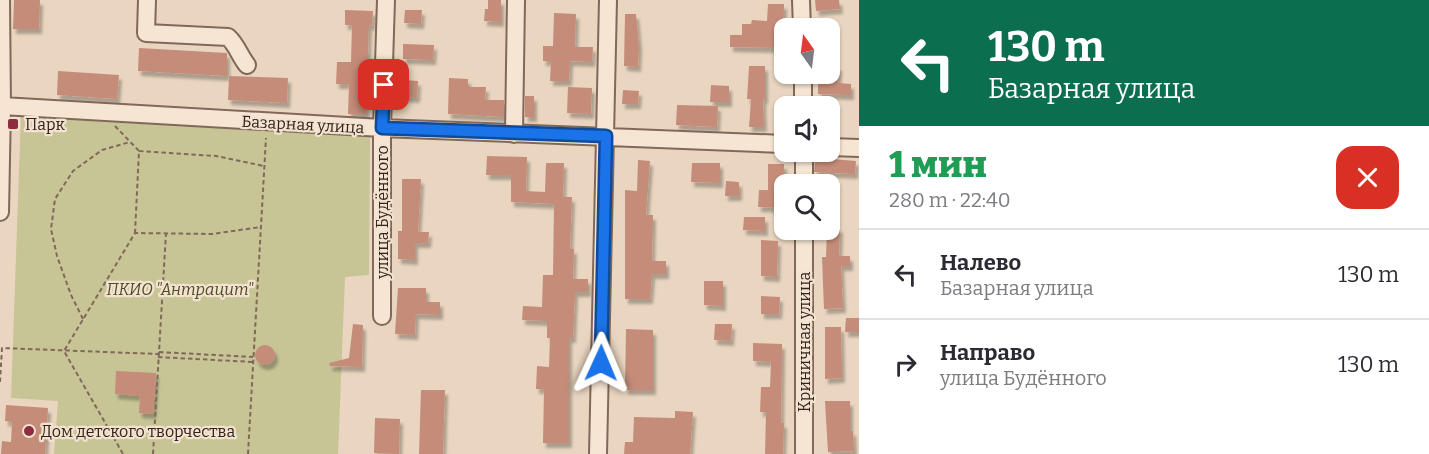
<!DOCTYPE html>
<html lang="ru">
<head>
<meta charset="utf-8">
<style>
	:root { --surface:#fff; --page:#f2f2f3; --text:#2b2b33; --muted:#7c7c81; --line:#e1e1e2 }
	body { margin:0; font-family:Bitter,serif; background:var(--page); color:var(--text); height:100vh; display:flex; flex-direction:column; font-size:22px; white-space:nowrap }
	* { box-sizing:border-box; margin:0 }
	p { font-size:20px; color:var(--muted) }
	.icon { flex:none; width:33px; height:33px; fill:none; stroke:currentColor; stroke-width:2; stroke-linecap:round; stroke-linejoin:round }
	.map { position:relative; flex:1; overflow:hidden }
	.details { display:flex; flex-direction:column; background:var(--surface); width:570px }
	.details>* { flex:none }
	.top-card { background:#0b6e4f; color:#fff; overflow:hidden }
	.needle { width:39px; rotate:346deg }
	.buttons { position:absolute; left:774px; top:18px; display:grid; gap:12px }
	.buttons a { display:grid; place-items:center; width:66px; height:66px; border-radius:12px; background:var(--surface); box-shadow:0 2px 4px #0004; font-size:30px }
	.pin { position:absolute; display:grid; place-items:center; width:51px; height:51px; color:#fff; margin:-26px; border-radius:12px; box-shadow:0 3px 9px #0006 }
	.me { position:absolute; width:66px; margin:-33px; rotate:1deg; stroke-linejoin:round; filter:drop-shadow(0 0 4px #0008) }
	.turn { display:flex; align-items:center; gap:21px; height:126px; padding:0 30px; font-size:27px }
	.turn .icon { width:78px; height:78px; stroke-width:2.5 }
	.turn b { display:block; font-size:42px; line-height:51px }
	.round { display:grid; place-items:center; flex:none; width:63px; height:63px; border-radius:18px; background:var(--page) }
	.head { display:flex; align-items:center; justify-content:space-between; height:102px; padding:0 30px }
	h1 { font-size:36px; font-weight:800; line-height:45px; color:#1e9e55 }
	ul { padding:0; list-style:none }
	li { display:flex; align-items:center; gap:18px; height:90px; padding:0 30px; border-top:2px solid var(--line) }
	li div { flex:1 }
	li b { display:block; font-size:22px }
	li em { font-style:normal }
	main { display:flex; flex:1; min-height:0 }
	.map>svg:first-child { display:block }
	.green { fill:#c7c496 }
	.building { fill:#c58c79; filter:url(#shadow) }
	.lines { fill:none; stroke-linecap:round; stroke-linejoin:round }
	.minor-casing { stroke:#81685a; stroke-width:20 }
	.path { stroke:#81685a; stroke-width:2; stroke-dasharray:4.5 3; stroke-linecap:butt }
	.minor { stroke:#f6e5d3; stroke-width:16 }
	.route-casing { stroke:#114b97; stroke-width:15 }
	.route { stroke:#1a73e8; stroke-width:10 }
	.poi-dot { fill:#8c2e3f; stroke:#f2e2cf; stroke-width:2 }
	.labels { text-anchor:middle; stroke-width:4.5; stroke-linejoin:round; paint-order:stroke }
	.poi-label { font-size:16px; fill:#32241d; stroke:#f2e2cf; text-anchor:start }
	.street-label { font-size:16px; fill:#32241d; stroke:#f2e2cf }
	.park-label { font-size:16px; font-style:italic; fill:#4a4d25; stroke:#f2e2cf }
</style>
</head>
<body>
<main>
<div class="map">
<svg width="859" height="454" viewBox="0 0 859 454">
	<defs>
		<filter id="shadow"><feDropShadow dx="3" dy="5" stdDeviation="1.5" flood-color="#0004"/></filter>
	</defs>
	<rect width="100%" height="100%" fill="#ead6c0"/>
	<path class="green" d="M21,114L370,136L369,275L345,277L338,454H54L58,401L11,398Z"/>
	<path class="building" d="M14,0H40L39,29H13Z
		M488,0H501V22L484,21L485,9H488Z
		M815,0H839L840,9L816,11Z
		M768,4H784L783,48L730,47V35H742V24H751L752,20L767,21Z
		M345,10L373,11L372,26L369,25L366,114H348L349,84H336L337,62H351L352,25H345Z
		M405,10H422L421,24L404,23Z
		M554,13L576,14L575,47H593L592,62L570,61L569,81H550L551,61H543V46H553Z
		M625,14H636L639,46L638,67L624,66Z
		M403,44L434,45L433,60L403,59Z
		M139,48L227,53V76L138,71Z
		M749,66H765V99H763L764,127H749L751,99H747Z
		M830,66H839L838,83L851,84V95L818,94V74H830Z
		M58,71L119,75L117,99L57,95Z
		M229,76L288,78L287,103L228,100Z
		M449,78L468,79V87H486L485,100H504V117L448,114Z
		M403,80L418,81L417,98L402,97Z
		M711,85L729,86V102H710Z
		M568,87L592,88L591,114L567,113Z
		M623,90L639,91L638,104H622Z
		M525,96H534V117H525Z
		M677,105L718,106L717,127L676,125Z
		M487,156L527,157L526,191L545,192L546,163H564L563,197H572L570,249H574L573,279H588V292H575L573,338H569V443H543L544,389H536L537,366L549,367L550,338H547V321L522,320L523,306L542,307L543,275H553L554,204L511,202V175H486Z
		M832,159L856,161L855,174L814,172L815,160L832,161Z
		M638,160L650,161L646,215H653L652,261H666V274H652L650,299H625V190L637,191Z
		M692,163H720V183L691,182Z
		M768,164H784V208L758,207L759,190H768Z
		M402,179H421L418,232H429L428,243H415V260L398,259V231H402Z
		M726,181L739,182V196H725Z
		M744,217H765V231L743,230Z
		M830,227L840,228L839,256H850V266H841L843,308L824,309L822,257H826L827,230H830Z
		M761,240L778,241L777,277L761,276Z
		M704,281H723V306L704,305Z
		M398,288H426V302H440V315L416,314L415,335L395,334Z
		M761,296L780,297L779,314H761Z
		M846,318H859V332H845Z
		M353,324L363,325L362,367L330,366L329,363L349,358Z
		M715,324H732L731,341L714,340Z
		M825,327H841L842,378L825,379Z
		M626,329L653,330V390H625Z
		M753,343L782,344L781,423H784L783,454H765L766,412H760L761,387H770L771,362L753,361Z
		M255 355a10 10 0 1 1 20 0a10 10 0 1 1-20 0Z
		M116,371L156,373L153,414L139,413L140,396L115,394Z
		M421,390H445L443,454H419Z
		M825,401H850V431H853L854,451L828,452Z
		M6,405L48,408L45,454H1L2,441L11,442L12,422L5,421Z
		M675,411L693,412L690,454H624L625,442H633L634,417L675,418Z
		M375,418L400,419L399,454L374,453Z"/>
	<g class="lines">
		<defs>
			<path id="minor" d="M147,0L146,33L228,37C237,45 239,55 247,65
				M801,0L802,28
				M803,74V106
				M2,106L382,128L784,144
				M514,134L516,0
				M830,147L859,148
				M804,184V152
				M0,212L2,106L1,0
				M382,316V128L386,0
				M598,454L608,0
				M804,454V230"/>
		</defs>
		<use href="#minor" class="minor-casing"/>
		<path class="path" d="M115,126L139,151L135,233
			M139,151L216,156L264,166
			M83,319L71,295L57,256L51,229L55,199L73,171L102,150L130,142
			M159,352L253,357
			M158,357L253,362
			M0,382L2,348L158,354
			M123,454L64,351L135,233L212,234L261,227
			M153,454L166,233
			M248,454L266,138"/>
		<use href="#minor" class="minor"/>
	</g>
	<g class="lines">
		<defs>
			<path id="route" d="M384,85L382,128L606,136L601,363"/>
		</defs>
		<use href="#route" class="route-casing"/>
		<use href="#route" class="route"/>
	</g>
	<g class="poi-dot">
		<rect x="7" y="118" width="12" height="12" rx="3"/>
		<circle cx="29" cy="431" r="6"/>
	</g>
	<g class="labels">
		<g class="poi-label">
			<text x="25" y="130">Парк</text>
			<text x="41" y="437">Дом детского творчества</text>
		</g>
		<g class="street-label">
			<text transform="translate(303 124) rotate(3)" y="6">Базарная улица</text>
			<text transform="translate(382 212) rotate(-90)" y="6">улица Будённого</text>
			<text transform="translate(804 342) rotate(-90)" y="6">Криничная улица</text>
		</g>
		<g class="park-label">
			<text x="180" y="295">ПКИО "Антрацит"</text>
		</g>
	</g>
</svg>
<div class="buttons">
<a><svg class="needle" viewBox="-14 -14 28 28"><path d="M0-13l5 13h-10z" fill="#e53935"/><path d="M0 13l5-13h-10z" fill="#7c7c81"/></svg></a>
<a><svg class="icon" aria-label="sound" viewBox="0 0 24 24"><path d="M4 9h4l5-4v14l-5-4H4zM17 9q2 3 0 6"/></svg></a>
<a><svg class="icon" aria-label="search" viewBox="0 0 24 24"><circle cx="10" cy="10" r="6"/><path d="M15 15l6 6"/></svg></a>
</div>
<div class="pin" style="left:384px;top:85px;background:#d93025"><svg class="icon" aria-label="arrive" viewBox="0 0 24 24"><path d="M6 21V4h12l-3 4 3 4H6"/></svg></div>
<svg class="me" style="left:601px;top:363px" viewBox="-20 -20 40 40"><path d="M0-17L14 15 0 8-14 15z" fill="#1a73e8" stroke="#fff" stroke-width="4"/></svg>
</div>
<section class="details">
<div class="top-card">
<div class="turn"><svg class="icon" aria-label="left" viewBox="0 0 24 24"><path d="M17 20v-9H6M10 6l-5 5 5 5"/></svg><div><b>130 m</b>Базарная улица</div></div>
</div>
<div class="head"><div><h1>1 мин</h1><p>280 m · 22:40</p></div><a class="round" style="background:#d93025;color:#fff"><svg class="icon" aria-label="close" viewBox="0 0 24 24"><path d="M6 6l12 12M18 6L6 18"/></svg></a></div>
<ul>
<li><svg class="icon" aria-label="left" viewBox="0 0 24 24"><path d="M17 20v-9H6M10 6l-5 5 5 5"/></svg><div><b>Налево</b><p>Базарная улица</p></div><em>130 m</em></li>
<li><svg class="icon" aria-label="right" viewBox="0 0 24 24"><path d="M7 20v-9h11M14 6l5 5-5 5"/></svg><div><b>Направо</b><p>улица Будённого</p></div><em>130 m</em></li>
</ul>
</section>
</main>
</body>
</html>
